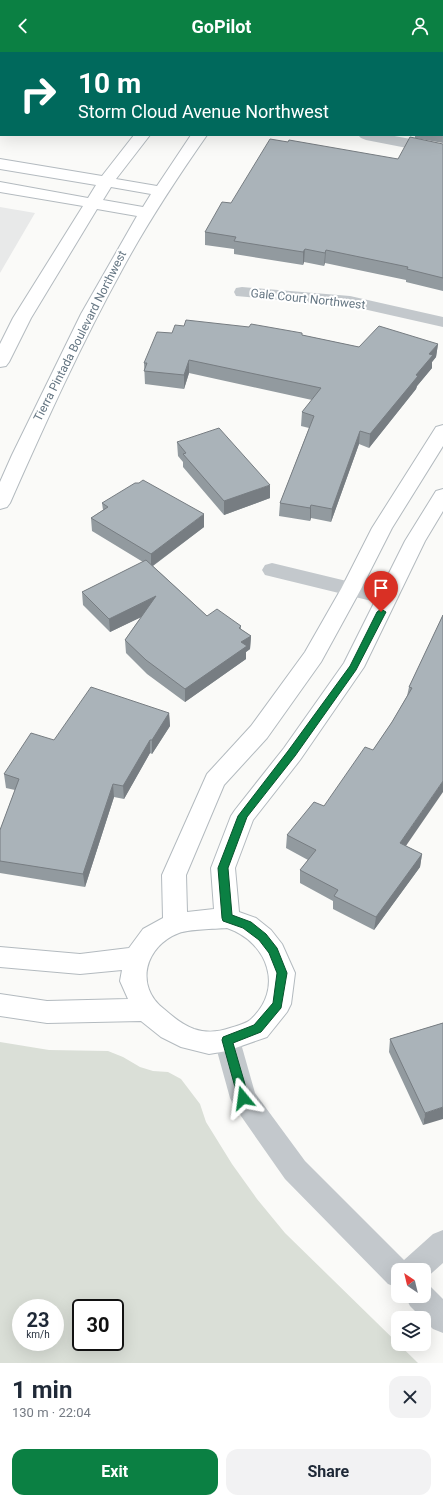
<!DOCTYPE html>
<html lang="en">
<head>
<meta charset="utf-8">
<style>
	:root { --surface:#fff; --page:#f2f2f3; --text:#1f2937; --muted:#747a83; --accent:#0b8043 }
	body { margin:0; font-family:Roboto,sans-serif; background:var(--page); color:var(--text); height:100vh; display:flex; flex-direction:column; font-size:15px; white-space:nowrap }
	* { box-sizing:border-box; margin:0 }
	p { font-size:13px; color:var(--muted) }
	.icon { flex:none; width:22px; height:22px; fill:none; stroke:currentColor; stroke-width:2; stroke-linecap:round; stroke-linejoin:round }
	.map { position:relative; height:1311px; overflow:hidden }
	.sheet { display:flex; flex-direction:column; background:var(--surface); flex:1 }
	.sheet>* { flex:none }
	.guide { position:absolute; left:0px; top:0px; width:443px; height:84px; box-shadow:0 4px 16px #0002; background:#00695c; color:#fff; overflow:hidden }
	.needle { width:26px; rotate:325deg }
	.buttons { position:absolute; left:391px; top:1211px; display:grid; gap:8px }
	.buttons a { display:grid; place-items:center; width:40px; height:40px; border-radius:8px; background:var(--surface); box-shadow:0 4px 16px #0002; font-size:20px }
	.speed { position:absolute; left:12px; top:1247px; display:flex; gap:8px; font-size:20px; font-weight:700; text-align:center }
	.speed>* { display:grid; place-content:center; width:52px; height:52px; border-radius:50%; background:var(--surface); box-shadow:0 4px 16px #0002; line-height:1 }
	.speed small { font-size:10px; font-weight:400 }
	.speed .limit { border:2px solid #111; border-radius:6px; background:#fff; color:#111 }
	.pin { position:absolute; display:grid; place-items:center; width:34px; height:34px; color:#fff; margin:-41px -17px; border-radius:50% 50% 50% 0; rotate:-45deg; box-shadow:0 0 4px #0007 }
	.pin .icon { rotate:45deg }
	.me { position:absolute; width:44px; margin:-22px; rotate:344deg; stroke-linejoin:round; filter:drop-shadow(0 0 3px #0008) }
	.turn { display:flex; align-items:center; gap:14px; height:84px; padding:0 12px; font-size:18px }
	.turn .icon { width:52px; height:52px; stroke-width:2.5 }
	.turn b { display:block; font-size:28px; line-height:34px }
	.round { display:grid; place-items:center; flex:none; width:42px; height:42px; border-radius:12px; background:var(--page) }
	.summary { display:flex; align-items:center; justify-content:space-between; height:68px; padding:0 12px }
	h1 { font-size:24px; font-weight:700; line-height:30px }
	.action { display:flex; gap:8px; margin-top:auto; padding:8px 12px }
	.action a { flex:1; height:46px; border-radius:12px; background:var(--accent); color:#fff; font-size:16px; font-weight:700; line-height:46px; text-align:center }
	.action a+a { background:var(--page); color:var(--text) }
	header { display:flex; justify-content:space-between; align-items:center; height:52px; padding:0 12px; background:var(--accent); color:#fff; font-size:18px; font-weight:700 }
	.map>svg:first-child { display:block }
	.built { fill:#e8e9e9 }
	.green { fill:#dadfd7; fill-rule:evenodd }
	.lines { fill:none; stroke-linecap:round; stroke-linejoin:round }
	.secondary-casing { stroke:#b3babf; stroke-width:2 }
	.street { fill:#c3c8cc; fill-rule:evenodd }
	.secondary { fill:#fff; fill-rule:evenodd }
	.wall { fill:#929a9f }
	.shaded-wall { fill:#777d82 }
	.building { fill:#aab3b9; stroke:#777d82 }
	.route { fill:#0b8043; stroke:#07532c }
	.labels { text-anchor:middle; stroke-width:4; stroke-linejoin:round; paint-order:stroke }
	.far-street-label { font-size:12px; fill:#657683; stroke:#fff }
</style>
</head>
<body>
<header><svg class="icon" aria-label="back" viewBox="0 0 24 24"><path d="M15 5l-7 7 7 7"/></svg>GoPilot<svg class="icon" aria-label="person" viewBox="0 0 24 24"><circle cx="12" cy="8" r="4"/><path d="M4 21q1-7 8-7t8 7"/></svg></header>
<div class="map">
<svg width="443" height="1311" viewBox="0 0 443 1311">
	<rect width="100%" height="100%" fill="#fafaf8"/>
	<path class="built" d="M0,155L35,161L0,221Z"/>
	<path class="green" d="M0,990L49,998L108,999L123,1005L140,1015L153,1019L168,1020L181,1027L200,1052L206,1070L232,1112L257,1147L285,1181L418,1311H0ZM21,1256H55V1290H21ZM81,1256H115V1290H81Z"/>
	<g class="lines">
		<defs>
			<path id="secondary" d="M134,83H150L116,127L157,134L191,83H207C177,126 148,170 123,216C81,292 45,372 10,451L7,455L0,457V430L12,403L81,262L137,164L97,157L31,266L9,310L6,314L0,315V292L13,266L83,154L0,140V130L88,146L96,133L0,117V107L102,124ZM111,135L151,142L143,155L103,148Z
				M443,373V394L392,476L361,537L321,610L267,686L224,733L186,823L187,860L214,857L211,816L231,764L235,758L284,696L344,611L405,489L436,439L443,437V459L425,489L364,615L300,708L253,768L235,816L239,860L256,866L271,878L282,892L295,921L291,952L287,960L267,985L227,999L209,1002L181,995L161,985L141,969L47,971L0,964V942L47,949L128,947L120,929L122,918L80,922L0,915V895L80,902L129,896L143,877L163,866L162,823L207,722L251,674L305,600L341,537L372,476L436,375ZM227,876C268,890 285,937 250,968C245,972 236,974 230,976C219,980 206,981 194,977C183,973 173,965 164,957C134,934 145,894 179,881C189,877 214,877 227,876Z"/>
		</defs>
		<use href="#secondary" class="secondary-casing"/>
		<path class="street" d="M358,83H389L443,93V103L366,88L361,86Z
			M242,235L350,244L443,265V275L350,254L236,244L234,240L236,236Z
			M272,511L388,539L395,541L398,546L395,551L388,553L265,523L262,518L265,513Z
			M227,977L236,980L240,988L255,1041L305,1109L404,1208L433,1182L443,1178V1211L424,1228V1218H398V1236L388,1232L285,1127L234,1054L230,1046L214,988L218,980Z
			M424,1231L430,1234L443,1247V1281L433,1277L424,1268V1266H422L410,1254L405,1244H424Z"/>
		<use href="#secondary" class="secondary"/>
	</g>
	<path class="wall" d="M443,0V91L415,86V83H442V1Z
		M0,3H1V18L0,17Z
		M443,92V239L406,230V228L325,211L324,214L304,210L303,213L234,202V197L205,193V180L231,151L398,107Z
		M172,281L302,283L359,295L438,292L436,305L432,310V316L417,334L416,337L369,396L359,392L331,470L311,466L310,469L279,464L280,451L309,376L301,374L302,360L312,348L189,321L184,337L145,332L144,311Z
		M177,390L270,446L224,463L183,415V410L178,404Z
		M102,451L204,475L153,514L207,564L241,574V577L251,584L250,597L246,600V607L185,650L147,622L126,601L125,588L141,565L110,580L83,553L82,540L143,510L92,479L91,466L103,458Z
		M443,563L406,794L422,802L420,815L374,878L333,857V849L300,831V818L308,808L286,796L287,783L324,754L373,698L392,670L407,644L409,635Z
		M169,661L170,674L152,702L150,701L124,747L114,745L85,835L0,821V778L15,738L6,736L4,722L54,688Z
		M443,971L423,1073L389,1000L390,987Z"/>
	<path class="shaded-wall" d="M111,0H124L123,1H110Z
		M305,197L304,210L303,213V200Z
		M326,198L325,211L324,214L325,201Z
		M438,292L436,305L432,310V316L417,334L416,337L369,396L370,382L416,323L429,302Z
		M189,308V321L184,337V323Z
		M360,379L359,392L331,470L332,457Z
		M270,433V446L224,463V449Z
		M311,453V466L310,469V456Z
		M204,462V475L151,515V502Z
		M156,544V558L110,580L109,567Z
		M251,584L250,597L246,600V607L185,650V637L241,590Z
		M169,661L170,674L152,702V688Z
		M150,688V701L124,747L123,734Z
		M443,729V740L399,804L400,791Z
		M113,732L114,745L85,835L83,822Z
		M422,802L420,815L374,878L376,865Z
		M443,1055V1067L423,1073L425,1061Z"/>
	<path class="building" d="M9,0H111L110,1H6Z
		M345,0H443V79H442V1H344Z
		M410,85L443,92V226L407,217L408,215L326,198L325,201L305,197L303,200L234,189L236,185L205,180L222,150L231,151L270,87L288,90L289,88L398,107Z
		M186,268L249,275L251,272L302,281V283L359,295L379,274L438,292L429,302L433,303L416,323L418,324L370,382L360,379L332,457L311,453L310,456L280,451L314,364L302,360L321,336L189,308L184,323L144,319L147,311H144L157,280L172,281L175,273L184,274Z
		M219,376L270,433L224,449L183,402L186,401L177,390Z
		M143,428L204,462L151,502L91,466L108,455L102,451L135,431H139Z
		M146,508L207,564L217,557L241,574L239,576L251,584L241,590L247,594L185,637L146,608L125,588L156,544L109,567L82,540Z
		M443,563V729L400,791L422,802L376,865L334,844L338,838L300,818L316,798L287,783L314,750L324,754L365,695L373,698L392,670L412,636L409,635Z
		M91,635L169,661L152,688H150L123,734L113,732L83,822L0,809V778L19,727L4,722L31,681L54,688Z
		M443,971V1055L425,1061L390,987Z"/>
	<path class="route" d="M381,557L386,560L356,618L295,704L247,765L228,816L232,863L251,870L266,882L277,896L287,921L281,956L261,980L233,991L249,1046L247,1049L243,1051L239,1049L238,1046L222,988L223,985L254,973L273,951L277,921L269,901L259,888L243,876L223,869L222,866L218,816L238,764L288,699L350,614L377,560Z"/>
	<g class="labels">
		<g class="far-street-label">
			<text transform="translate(308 247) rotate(6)" y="4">Gale Court Northwest</text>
			<text transform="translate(80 284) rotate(-63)" y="4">Tierra Pintada Boulevard Northwest</text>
		</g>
	</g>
</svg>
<div class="buttons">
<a><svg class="needle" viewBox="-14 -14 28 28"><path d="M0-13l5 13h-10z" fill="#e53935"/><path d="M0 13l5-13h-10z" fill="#747a83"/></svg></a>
<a><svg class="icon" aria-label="layers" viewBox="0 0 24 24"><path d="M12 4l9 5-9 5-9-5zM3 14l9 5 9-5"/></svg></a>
</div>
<div class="speed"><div>23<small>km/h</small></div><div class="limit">30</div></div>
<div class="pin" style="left:381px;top:560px;background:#d93025"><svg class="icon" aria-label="arrive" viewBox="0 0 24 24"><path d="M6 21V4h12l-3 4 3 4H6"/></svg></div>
<svg class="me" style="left:243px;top:1046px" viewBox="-20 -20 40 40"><path d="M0-17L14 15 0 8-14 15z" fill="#0b8043" stroke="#fff" stroke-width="4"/></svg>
<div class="guide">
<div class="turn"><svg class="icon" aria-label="right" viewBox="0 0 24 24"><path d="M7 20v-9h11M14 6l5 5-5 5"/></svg><div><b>10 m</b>Storm Cloud Avenue Northwest</div></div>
</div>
</div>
<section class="sheet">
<div class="summary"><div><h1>1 min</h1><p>130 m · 22:04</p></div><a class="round"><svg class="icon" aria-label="close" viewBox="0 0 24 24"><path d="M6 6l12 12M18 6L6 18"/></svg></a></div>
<div class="action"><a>Exit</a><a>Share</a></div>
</section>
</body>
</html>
